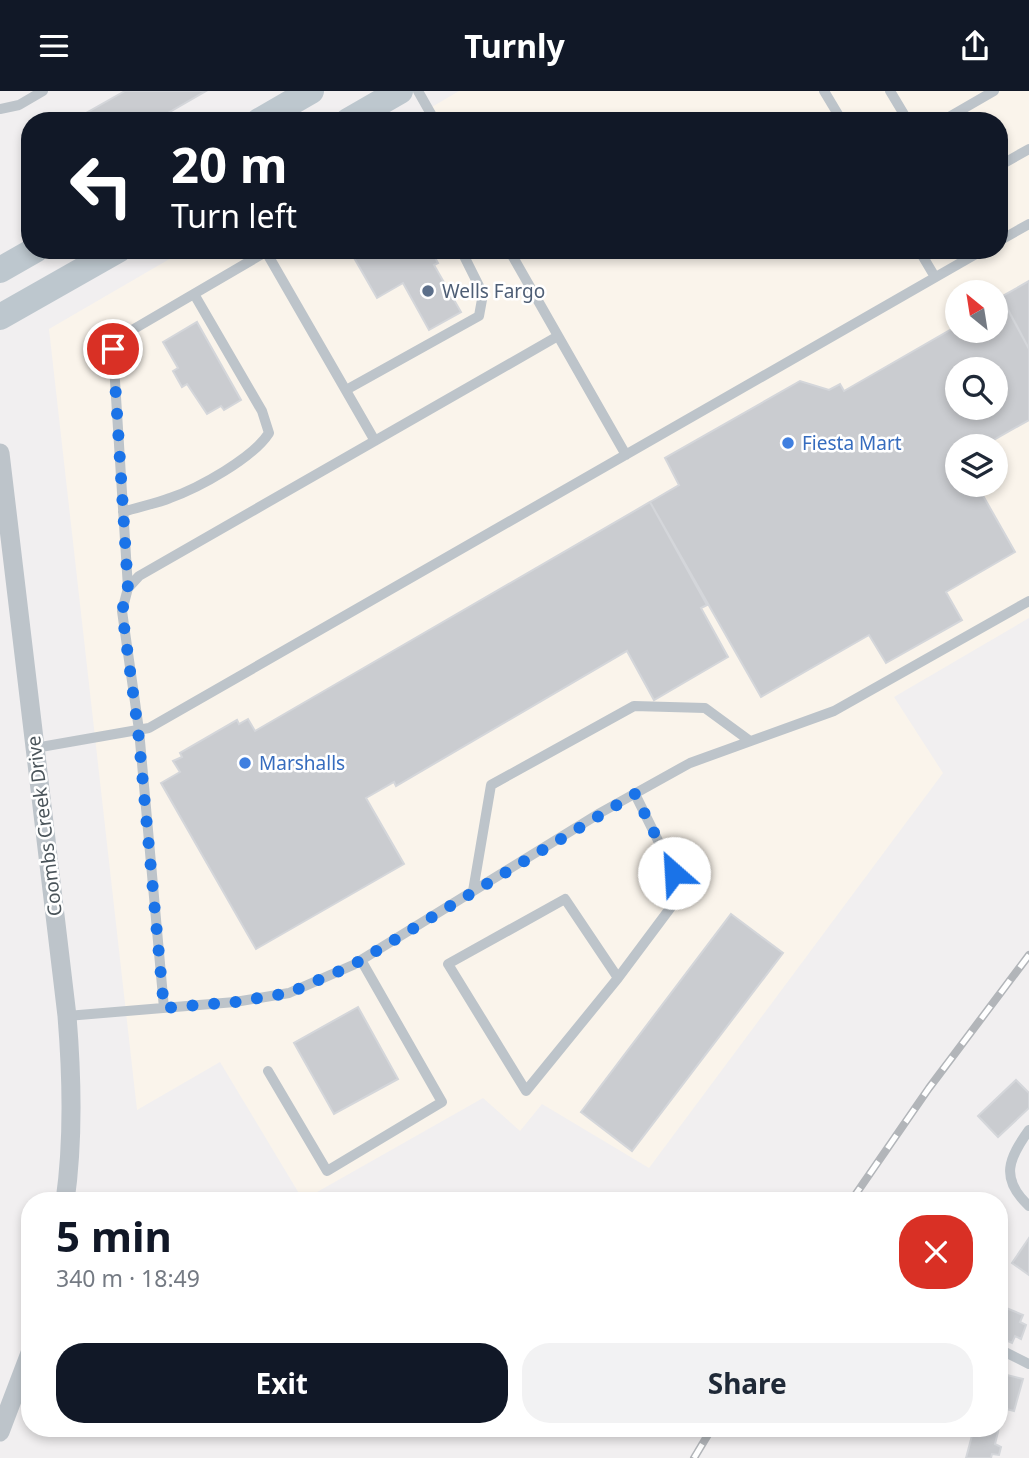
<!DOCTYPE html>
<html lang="en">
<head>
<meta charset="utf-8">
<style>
	:root { --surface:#fff; --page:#f2f2f3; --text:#1f2937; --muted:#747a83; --accent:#111827 }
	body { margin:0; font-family:"Noto Sans",sans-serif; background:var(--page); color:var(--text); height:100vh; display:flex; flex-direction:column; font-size:26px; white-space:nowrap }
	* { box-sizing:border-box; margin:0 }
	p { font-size:23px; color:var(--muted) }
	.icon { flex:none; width:38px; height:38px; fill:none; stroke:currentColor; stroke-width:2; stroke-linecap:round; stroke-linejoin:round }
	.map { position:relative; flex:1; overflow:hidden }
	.sheet { position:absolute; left:21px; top:1101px; width:987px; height:245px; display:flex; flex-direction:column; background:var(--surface); border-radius:28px; box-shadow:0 4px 10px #0003 }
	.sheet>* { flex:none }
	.banner { position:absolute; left:21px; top:21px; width:987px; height:147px; border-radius:28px; box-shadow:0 4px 10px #0003; background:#111827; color:#fff; overflow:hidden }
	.needle { width:46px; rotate:330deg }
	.controls { position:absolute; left:945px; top:189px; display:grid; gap:14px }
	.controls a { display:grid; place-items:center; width:63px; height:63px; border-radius:50%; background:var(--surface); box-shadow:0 4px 10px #0003; font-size:35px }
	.pin { position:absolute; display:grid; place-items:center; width:60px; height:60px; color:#fff; margin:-30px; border:4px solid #fff; border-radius:50%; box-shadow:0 2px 7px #0007 }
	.me { position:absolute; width:77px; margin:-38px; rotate:334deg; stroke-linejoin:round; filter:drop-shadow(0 0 5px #0008) }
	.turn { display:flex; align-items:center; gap:24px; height:147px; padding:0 35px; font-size:32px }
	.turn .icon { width:91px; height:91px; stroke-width:2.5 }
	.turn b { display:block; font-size:49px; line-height:60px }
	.round { display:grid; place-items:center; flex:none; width:74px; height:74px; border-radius:28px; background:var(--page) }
	.overview { display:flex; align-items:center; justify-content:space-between; height:119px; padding:0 35px }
	h1 { font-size:42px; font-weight:700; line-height:52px; color:var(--accent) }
	.action { display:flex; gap:14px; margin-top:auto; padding:14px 35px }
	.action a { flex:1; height:80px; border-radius:28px; background:var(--accent); color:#fff; font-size:28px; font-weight:700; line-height:80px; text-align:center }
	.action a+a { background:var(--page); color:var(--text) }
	header { display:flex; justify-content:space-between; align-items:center; height:91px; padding:0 35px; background:var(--accent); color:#fff; font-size:32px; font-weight:700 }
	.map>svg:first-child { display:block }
	.commercial { fill:#faf4eb; fill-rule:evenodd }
	.building { fill:#caccd0; stroke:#d4d6da; stroke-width:2; fill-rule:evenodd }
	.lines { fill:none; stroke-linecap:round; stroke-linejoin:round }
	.lane { stroke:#bdc4ca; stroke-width:10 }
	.street { stroke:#bdc4ca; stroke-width:19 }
	.secondary { stroke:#bdc7ce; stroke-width:26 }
	.rail-casing { stroke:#b2b5b9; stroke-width:8 }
	.rail { stroke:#fff; stroke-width:5; stroke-dasharray:16; stroke-linecap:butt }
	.route { stroke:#1a73e8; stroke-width:12; stroke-dasharray:0 21.6 }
	.service-dot { fill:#5c6f8a; stroke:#fff; stroke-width:2.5 }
	.shop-dot { fill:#3f7fe0; stroke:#fff; stroke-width:2.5 }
	.labels { text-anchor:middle; stroke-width:5; stroke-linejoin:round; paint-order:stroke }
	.service-label { font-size:19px; fill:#4e5e75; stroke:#fff; text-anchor:start }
	.shop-label { font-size:19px; fill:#366cbe; stroke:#fff; text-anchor:start }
	.street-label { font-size:19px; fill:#4a545a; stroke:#fff }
</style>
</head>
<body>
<header><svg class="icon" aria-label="menu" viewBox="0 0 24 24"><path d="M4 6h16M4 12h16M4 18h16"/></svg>Turnly<svg class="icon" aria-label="share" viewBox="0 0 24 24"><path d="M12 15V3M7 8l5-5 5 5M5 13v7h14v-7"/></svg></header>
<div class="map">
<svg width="1029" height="1367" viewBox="0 0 1029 1367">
	<rect width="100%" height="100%" fill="#f1eff0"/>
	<path class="commercial" d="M459,0H1029V527L894,606L943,682L649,1077L542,1013L520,1040L483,1007L303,1109L220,971L137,1019L49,238L185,159H999V30H408ZM957,201H996V240H957ZM957,278H996V317H957ZM957,355H996V394H957Z"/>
	<path class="building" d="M125,0H206L154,30H72Z
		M362,159H431L438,172L434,174L461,221L429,239L403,192L377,207L353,165Z
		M1029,190V258L1001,206Z
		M1003,209L1029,258V329L983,355H957V394H977L1015,461L946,501L962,529L886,572L869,544L761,606L650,411L679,394L665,367L800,290L829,299L840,293L844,300L957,235V240H996V213ZM957,278H996V317H957Z
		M197,231L241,309L224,319L221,315L207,323L187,293L182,296L173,280L178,277L163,251Z
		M650,411L707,514L701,517L728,566L654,609L627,560L396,695L394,691L366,707L404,773L256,858L161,692L180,681L173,670L182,666L180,662L237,629L239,633L248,628L255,640Z
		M731,823L783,862L632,1060L581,1021Z
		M358,916L398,988L334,1023L294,952Z
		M1016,989L1029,1002V1017L998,1046L978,1025Z
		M1029,1147V1184L1012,1172Z
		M999,1214L1023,1224L1020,1231L1026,1234L1021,1248L1015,1245L1012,1252L999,1246Z
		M999,1282L1023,1288L1014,1320L999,1316Z
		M974,1337H999L995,1353L1001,1356L999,1364L992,1363L991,1367H966Z"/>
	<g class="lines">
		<path class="lane" d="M418,0L435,30
			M824,0L842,30
			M890,0L908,30
			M0,18L19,14L43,0
			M942,30L994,0
			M999,75L1029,58
			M999,150L1029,133
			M265,159L375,350
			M509,159L626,364
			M919,159L935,186
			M346,299L479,225L483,203L461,159
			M123,421C138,416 155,413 170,407C199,397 253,367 269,342L262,320L194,203
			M128,497L113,258L127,242L269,159
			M35,657L149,637L983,159
			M473,800L491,694L634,615L705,617L750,650
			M618,887L565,808L448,873L526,1000L618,887L683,800L635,703
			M164,917L139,639L122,520L128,497L139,485L558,245
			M67,925L235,911L289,902L353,874L600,722L690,672L834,620L1029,510
			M268,980L327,1080L442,1011L361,869
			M1029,1039C1009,1067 999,1087 1029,1115
			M999,1258L1029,1273"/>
		<path class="street" d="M0,362L67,925C72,986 74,1048 65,1110
			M0,1341L30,1262"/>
		<path class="secondary" d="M259,30L311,0
			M348,30L400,0
			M0,179L35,159
			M0,226L118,159"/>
		<defs>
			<path id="rail" d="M851,1110L929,997L1029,864
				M694,1367L712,1337"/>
		</defs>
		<use href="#rail" class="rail-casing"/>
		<use href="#rail" class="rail"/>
	</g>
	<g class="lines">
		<path class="route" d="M113,258L128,498L122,520L138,639L164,917L235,911L289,902L353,874L635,703L674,782"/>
	</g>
	<circle class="service-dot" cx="428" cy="200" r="7"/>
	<g class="shop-dot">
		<circle cx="788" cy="352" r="7"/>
		<circle cx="245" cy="672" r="7"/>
	</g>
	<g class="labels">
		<g class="service-label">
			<text x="442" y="207">Wells Fargo</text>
		</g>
		<g class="shop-label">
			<text x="802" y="359">Fiesta Mart</text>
			<text x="259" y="679">Marshalls</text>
		</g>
		<g class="street-label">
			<text transform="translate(44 735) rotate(-97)" y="7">Coombs Creek Drive</text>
		</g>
	</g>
</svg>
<div class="controls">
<a><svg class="needle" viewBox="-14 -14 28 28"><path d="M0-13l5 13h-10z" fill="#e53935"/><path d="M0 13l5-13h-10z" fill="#747a83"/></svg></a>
<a><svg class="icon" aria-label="search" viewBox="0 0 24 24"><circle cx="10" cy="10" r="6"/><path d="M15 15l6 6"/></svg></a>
<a><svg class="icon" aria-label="layers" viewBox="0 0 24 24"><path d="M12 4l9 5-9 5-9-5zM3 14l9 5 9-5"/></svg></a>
</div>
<div class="pin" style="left:113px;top:258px;background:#d93025"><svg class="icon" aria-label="arrive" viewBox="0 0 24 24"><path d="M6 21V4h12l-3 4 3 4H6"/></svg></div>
<svg class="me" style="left:674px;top:782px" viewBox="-20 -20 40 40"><circle r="19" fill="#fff"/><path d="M0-13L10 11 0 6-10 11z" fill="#1a73e8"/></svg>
<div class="banner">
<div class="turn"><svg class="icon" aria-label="left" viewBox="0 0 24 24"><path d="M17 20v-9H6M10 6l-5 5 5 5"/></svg><div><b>20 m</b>Turn left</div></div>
</div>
<section class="sheet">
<div class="overview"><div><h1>5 min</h1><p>340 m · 18:49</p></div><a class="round" style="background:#d93025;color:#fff"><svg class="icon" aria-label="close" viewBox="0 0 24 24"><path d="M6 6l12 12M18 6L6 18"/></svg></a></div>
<div class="action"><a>Exit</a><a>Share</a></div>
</section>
</div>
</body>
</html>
